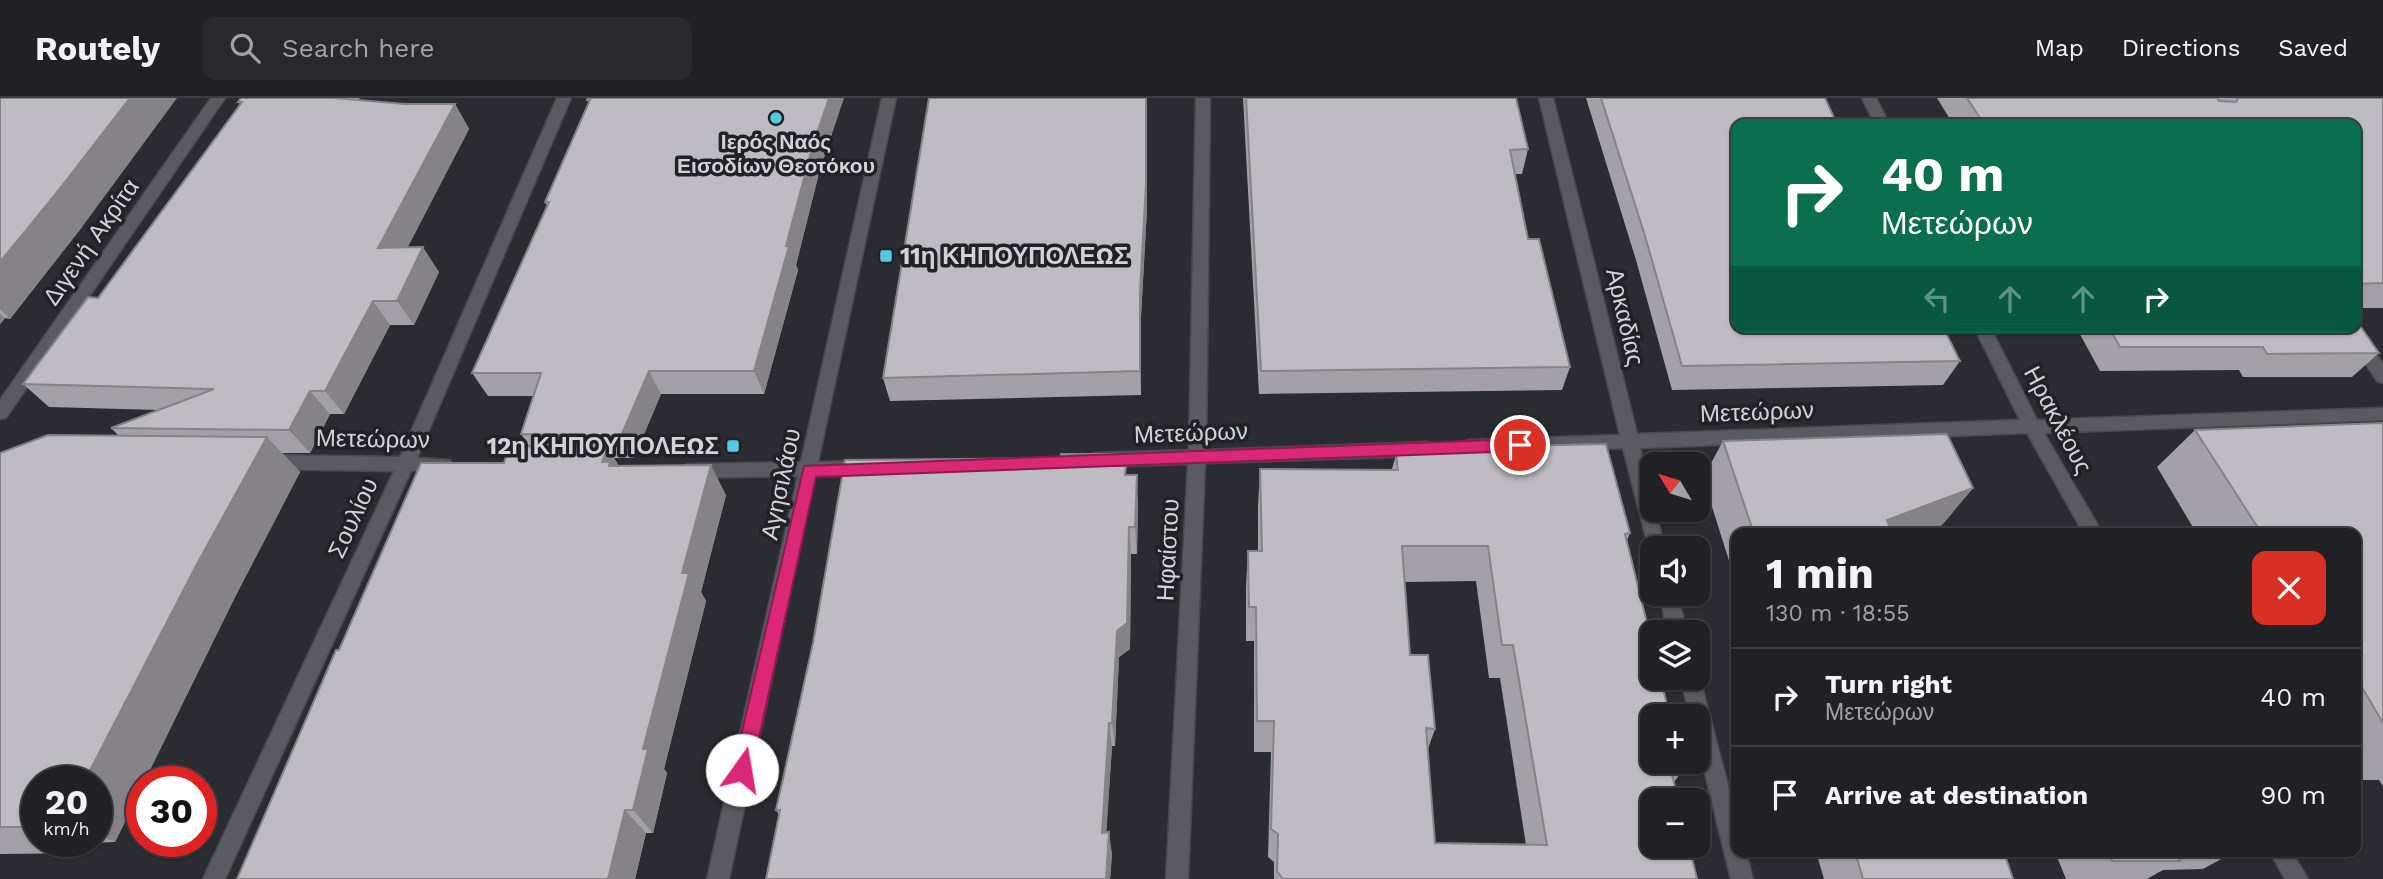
<!DOCTYPE html>
<html lang="en">
<head>
<meta charset="utf-8">
<style>
	:root { --surface:#202125; --page:#28292d; --text:#f1f3f6; --muted:#a2a3a7; --line:#3d3e42 }
	body { margin:0; font-family:"Work Sans",sans-serif; background:var(--page); color:var(--text); height:100vh; display:flex; flex-direction:column; font-size:26px; white-space:nowrap }
	* { box-sizing:border-box; margin:0 }
	p { font-size:23px; color:var(--muted) }
	.icon { flex:none; width:38px; height:38px; fill:none; stroke:currentColor; stroke-width:2; stroke-linecap:round; stroke-linejoin:round }
	.map { position:relative; flex:1; overflow:hidden }
	.drawer { position:absolute; left:1731px; top:430px; width:630px; height:329px; display:flex; flex-direction:column; background:var(--surface); border-radius:14px; box-shadow:0 2px 5px #0004,0 0 0 2px var(--line) }
	.drawer>* { flex:none }
	.top-card { position:absolute; left:1731px; top:21px; width:630px; height:214px; border-radius:14px; box-shadow:0 2px 5px #0004,0 0 0 2px var(--line); background:#0b6e4f; color:#fff; overflow:hidden }
	.needle { width:46px; rotate:308deg }
	.controls { position:absolute; left:1640px; top:354px; display:grid; gap:14px }
	.controls a { display:grid; place-items:center; width:70px; height:70px; border-radius:14px; background:var(--surface); box-shadow:0 2px 5px #0004,0 0 0 2px var(--line); font-size:35px }
	.speed { position:absolute; left:21px; top:668px; display:flex; gap:14px; font-size:35px; font-weight:700; text-align:center }
	.speed>* { display:grid; place-content:center; width:91px; height:91px; border-radius:50%; background:var(--surface); box-shadow:0 2px 5px #0004,0 0 0 2px var(--line); line-height:1 }
	.speed small { font-size:18px; font-weight:400 }
	.speed .limit { border:10px solid #d22; background:#fff; color:#111 }
	.pin { position:absolute; display:grid; place-items:center; width:60px; height:60px; color:#fff; margin:-30px; border:4px solid #fff; border-radius:50%; box-shadow:0 2px 7px #0007 }
	.me { position:absolute; width:77px; margin:-38px; rotate:13deg; stroke-linejoin:round; filter:drop-shadow(0 0 5px #0008) }
	.turn { display:flex; align-items:center; gap:24px; height:147px; padding:0 35px; font-size:32px }
	.turn .icon { width:91px; height:91px; stroke-width:2.5 }
	.turn b { display:block; font-size:49px; line-height:60px }
	.lanes { display:flex; align-items:center; height:66px; padding:0 35px; background:#0003; justify-content:center; gap:35px; direction:ltr }
	.lanes .off { opacity:.35 }
	.round { display:grid; place-items:center; flex:none; width:74px; height:74px; border-radius:14px; background:var(--page) }
	.headline { display:flex; align-items:center; justify-content:space-between; height:119px; padding:0 35px }
	h1 { font-size:42px; font-weight:700; line-height:52px }
	ul { padding:0; list-style:none }
	li { display:flex; align-items:center; gap:21px; height:98px; padding:0 35px; border-top:2px solid var(--line) }
	li div { flex:1 }
	li b { display:block; font-size:26px }
	li em { font-style:normal }
	header { display:flex; align-items:center; gap:42px; box-sizing:border-box; height:98px; padding:0 35px; background:var(--surface); border-bottom:2px solid var(--line) }
	header strong { font-size:33px }
	nav { display:flex; gap:38px; margin-inline-start:auto; font-size:24px }
	.search { width:490px; height:63px; background:var(--page); display:flex; align-items:center; gap:18px; box-sizing:border-box; padding:0 24px; border-radius:14px; color:var(--muted); font-size:26px }
	.map>svg:first-child { display:block }
	.lines { fill:none; stroke-linecap:round; stroke-linejoin:round }
	.minor-casing { stroke:#48494e; stroke-width:3 }
	.minor { fill:#595b61; fill-rule:evenodd }
	.wall { fill:#a3a1a7; fill-rule:evenodd }
	.shaded-wall { fill:#858388 }
	.building { fill:#bebbc2; stroke:#858388; stroke-width:2; fill-rule:evenodd }
	.route { fill:#db2777; stroke:#8e194d; stroke-width:2 }
	.poi-dot { fill:#57c9e2; stroke:#212227; stroke-width:2.5 }
	.labels { text-anchor:middle; stroke-width:7; stroke-linejoin:round; paint-order:stroke }
	.far-poi-label { font-size:21px; font-weight:bold; fill:#d2d3d6; stroke:#212227 }
	.street-label { font-size:24px; fill:#d2d3d6; stroke:#212227 }
	.poi-label { font-size:24px; font-weight:bold; fill:#d2d3d6; stroke:#212227; text-anchor:start }
</style>
</head>
<body>
<header>
<strong>Routely</strong>
<div class="search"><svg class="icon" aria-label="search" viewBox="0 0 24 24"><circle cx="10" cy="10" r="6"/><path d="M15 15l6 6"/></svg>Search here</div>
<nav><a>Map</a><a>Directions</a><a>Saved</a></nav>
</header>
<div class="map">
<svg width="2383" height="781" viewBox="0 0 2383 781">
	<rect width="100%" height="100%" fill="#2a2c31"/>
	<g class="lines">
		<defs>
			<path id="minor" d="M211,0H225L6,320L0,321V302Z
				M557,0H571L417,360L450,362L453,367L450,372L411,373L225,781H203L394,373L269,371L263,369L260,364L263,359L269,357L400,359Z
				M882,0H896L818,364L868,363L874,365L877,370L874,375L868,377L815,378L729,781H707L798,378L689,380L683,378L680,373L683,368L689,366L801,364Z
				M1196,0H1210L1206,352L1427,344L1433,346L1436,351L1433,356L1427,358L1205,365L1188,781H1166L1188,366L1095,369L1089,367L1086,362L1089,357L1095,355L1189,352Z
				M1539,0H1553L1637,336L2020,322L1974,229H1990L2037,322L2383,310V322L2044,335L2103,436H2084L2027,335L1640,350L1652,398V411H1655L1665,450H1652V456L1650,455L1623,350L1469,356L1463,354L1460,349L1463,344L1469,342L1620,337Z
				M1862,0H1876L1889,26H1875Z
				M2356,226L2383,266V285L2377,283L2341,229H2356Z
				M1659,495H1677L1687,534H1668Z
				M1698,574L1736,717V754H1746L1753,781H1731L1698,647V618H1690L1680,579H1698Z
				M2270,754H2292L2308,781H2285Z"/>
		</defs>
		<use href="#minor" class="minor-casing"/>
		<use href="#minor" class="minor"/>
	</g>
	<path class="wall" d="M0,0L82,129L10,221L5,220L0,226Z
		M241,0H360L358,2L405,6H455L469,31L407,150L439,174L414,227H390L344,316H330L310,355H282L300,374L235,499L144,684H142V689L115,744L92,745L87,755L0,756V355L119,338L111,330L158,312L49,309L23,286L98,200L240,6L238,4ZM37,684H96V744H37Z
		M588,0L819,75L796,167L798,172L764,296H661L634,360H614L619,368L726,397L701,494L706,503L664,671L667,675L653,735H646L635,781H237L339,552L529,348L521,336L533,298H488L472,275L547,108L545,104L589,5L587,2Z
		M929,0H1147V111L1141,218V297L890,303L883,280Z
		M1243,0H1516L1528,51L1522,76H1515L1528,141L1570,269L1562,292L1259,296Z
		M1586,0H1825L1736,26L1960,263L1943,287L1672,292L1636,162Z
		M1937,0H2383V210H2356V26H1953Z
		M2076,229H2356L2379,255L2352,279H2243L2239,272L2100,273Z
		M2383,325V688L2379,682H2356V436H2197L2157,369L2195,332Z
		M1723,343L1973,390L1942,427L1919,436H1736V485L1703,380Z
		M1406,350L1630,435L1627,442L1683,672L1674,684L1697,781H1274V764L1268,759L1271,654H1254V543H1246V488L1248,453H1258V408L1260,371H1392L1396,357H1405ZM1476,483L1489,580H1500L1526,747L1435,745L1428,651L1435,631L1410,557L1405,484Z
		M1118,368L1126,377L1138,405L1137,456H1131L1130,551L1119,559L1115,648H1112L1106,735L1112,756L1110,781H766L779,717L776,712Z
		M1816,754H2004L2013,781H1824Z
		M2055,754H2234L2203,771L2163,772L2147,781H2066Z"/>
	<path class="shaded-wall" d="M130,0H177L82,129L10,221L0,211V164Z
		M829,0H844L819,75L796,167L798,172L764,296L754,273L812,50Z
		M1146,0L1147,111L1141,218V297L1140,273V194Z
		M455,6L469,31L395,174L378,150Z
		M423,149L439,174L414,227L397,203Z
		M373,203L390,227L344,316L325,293Z
		M0,216L5,220L0,226Z
		M649,273L661,296L634,360L621,338Z
		M310,293L330,316L310,355L289,332Z
		M267,339L300,374L235,499L144,684H142V689L115,744L96,735V684H84L197,466Z
		M608,350L626,380L602,364Z
		M711,367L726,397L701,494L706,503L664,671L667,675L653,735L633,712L643,651L682,475Z
		M1137,377L1138,405L1137,456L1135,429Z
		M1973,390L1942,427L1919,436H1876L1887,422Z
		M1129,429L1131,456L1130,551L1119,559L1115,648L1112,625L1117,533Z
		M1109,625L1112,648L1105,756L1102,735Z
		M625,712L646,735L635,781H608Z
		M1109,734L1112,756L1110,781H1106Z
		M66,744H90L92,745L87,755Z"/>
	<path class="building" d="M0,0H130L54,98L0,164Z
		M241,0H334L405,6H455L378,150L423,149L397,203H373L325,293H310L289,332L111,330L214,291L23,286L88,199L98,200L242,4H238Z
		M588,0H829L812,50L786,148H789L754,273H649L621,338L521,336L541,275H472L549,104H545L590,2H587Z
		M929,0H1146V86L1140,194V273L883,280Z
		M1246,0H1516L1528,51L1510,52L1528,141H1539L1570,269L1261,273Z
		M1601,0H1825L1837,26H1736V229H1943L1960,263L1682,268L1645,138Z
		M1967,0H2217L2219,3L2236,4L2238,1L2237,0H2383V185L2356,186V26H1984Z
		M2356,222L2379,255L2267,256L2263,249H2120L2109,229H2356Z
		M2383,325V625L2356,579V436H2262L2195,332Z
		M1947,336L1973,390L1887,422L1892,436H1754L1723,343Z
		M48,337L267,339L197,466L84,684H37V729H0V355Z
		M1606,346L1630,435L1625,436L1652,545V579H1660L1670,618H1652V663H1681L1683,672H1671L1678,702H1652V747H1689L1697,781H1283L1277,773L1278,736L1271,731L1274,623H1257L1256,509H1249L1248,453H1262L1260,371L1398,372L1396,357L1407,356L1406,350ZM1402,448H1488L1502,547H1513L1547,747L1435,745L1426,630L1435,631L1428,557H1410Z
		M509,348L608,350L602,364H610L609,368L711,367L682,475H689L643,651H648L633,712H625L608,781H237L336,552H339L421,365H504Z
		M1061,356H1117L1116,368H1126L1125,377H1137L1135,429H1129L1127,525L1117,533L1112,625H1109L1102,735L1109,734L1106,781H766L780,712H776L813,545L845,362L1061,360Z
		M1855,754H2004L2013,781H1863Z
		M2109,754H2176L2180,763H2112Z"/>
	<path class="route" d="M1520,341L1528,347L1520,353L816,379L752,672L749,678L742,681L736,678L733,672L804,368Z"/>
	<g class="poi-dot">
		<circle cx="776" cy="20" r="7"/>
		<rect x="879" y="151" width="14" height="14" rx="3.5"/>
		<rect x="726" y="341" width="14" height="14" rx="3.5"/>
	</g>
	<g class="labels">
		<g class="far-poi-label">
			<text x="776" y="51">Ιερός Ναός<tspan x="776" dy="24">Εισοδίων Θεοτόκου</tspan></text>
		</g>
		<g class="street-label">
			<text transform="translate(91 144) rotate(-55)" y="8">Διγενή Ακρίτα</text>
			<text transform="translate(1625 219) rotate(77)" y="8">Αρκαδίας</text>
			<text transform="translate(1757 314) rotate(-2)" y="8">Μετεώρων</text>
			<text transform="translate(2058 322) rotate(62)" y="8">Ηρακλέους</text>
			<text transform="translate(1191 335) rotate(-2)" y="8">Μετεώρων</text>
			<text transform="translate(373 341) rotate(1)" y="8">Μετεώρων</text>
			<text transform="translate(781 386) rotate(-78)" y="8">Αγησιλάου</text>
			<text transform="translate(353 420) rotate(-65)" y="8">Σουλίου</text>
			<text transform="translate(1168 452) rotate(-87)" y="8">Ηφαίστου</text>
		</g>
		<g class="poi-label">
			<text x="900" y="166">11η ΚΗΠΟΥΠΟΛΕΩΣ</text>
			<text x="719" y="356" text-anchor="end">12η ΚΗΠΟΥΠΟΛΕΩΣ</text>
		</g>
	</g>
</svg>
<div class="controls">
<a><svg class="needle" viewBox="-14 -14 28 28"><path d="M0-13l5 13h-10z" fill="#e53935"/><path d="M0 13l5-13h-10z" fill="#a2a3a7"/></svg></a>
<a><svg class="icon" aria-label="sound" viewBox="0 0 24 24"><path d="M4 9h4l5-4v14l-5-4H4zM17 9q2 3 0 6"/></svg></a>
<a><svg class="icon" aria-label="layers" viewBox="0 0 24 24"><path d="M12 4l9 5-9 5-9-5zM3 14l9 5 9-5"/></svg></a>
<a>+</a>
<a>−</a>
</div>
<div class="speed"><div>20<small>km/h</small></div><div class="limit">30</div></div>
<div class="pin" style="left:1520px;top:347px;background:#d93025"><svg class="icon" aria-label="arrive" viewBox="0 0 24 24"><path d="M6 21V4h12l-3 4 3 4H6"/></svg></div>
<svg class="me" style="left:742px;top:672px" viewBox="-20 -20 40 40"><circle r="19" fill="#fff"/><path d="M0-13L10 11 0 6-10 11z" fill="#db2777"/></svg>
<div class="top-card">
<div class="turn"><svg class="icon" aria-label="right" viewBox="0 0 24 24"><path d="M7 20v-9h11M14 6l5 5-5 5"/></svg><div><b>40 m</b>Μετεώρων</div></div>
<div class="lanes"><svg class="icon off" aria-label="left" viewBox="0 0 24 24"><path d="M17 20v-9H6M10 6l-5 5 5 5"/></svg><svg class="icon off" aria-label="ahead" viewBox="0 0 24 24"><path d="M12 20V5M6 11l6-6 6 6"/></svg><svg class="icon off" aria-label="ahead" viewBox="0 0 24 24"><path d="M12 20V5M6 11l6-6 6 6"/></svg><svg class="icon" aria-label="right" viewBox="0 0 24 24"><path d="M7 20v-9h11M14 6l5 5-5 5"/></svg></div>
</div>
<section class="drawer">
<div class="headline"><div><h1>1 min</h1><p>130 m · 18:55</p></div><a class="round" style="background:#d93025;color:#fff"><svg class="icon" aria-label="close" viewBox="0 0 24 24"><path d="M6 6l12 12M18 6L6 18"/></svg></a></div>
<ul>
<li><svg class="icon" aria-label="right" viewBox="0 0 24 24"><path d="M7 20v-9h11M14 6l5 5-5 5"/></svg><div><b>Turn right</b><p>Μετεώρων</p></div><em>40 m</em></li>
<li><svg class="icon" aria-label="arrive" viewBox="0 0 24 24"><path d="M6 21V4h12l-3 4 3 4H6"/></svg><div><b>Arrive at destination</b></div><em>90 m</em></li>
</ul>
</section>
</div>
</body>
</html>
